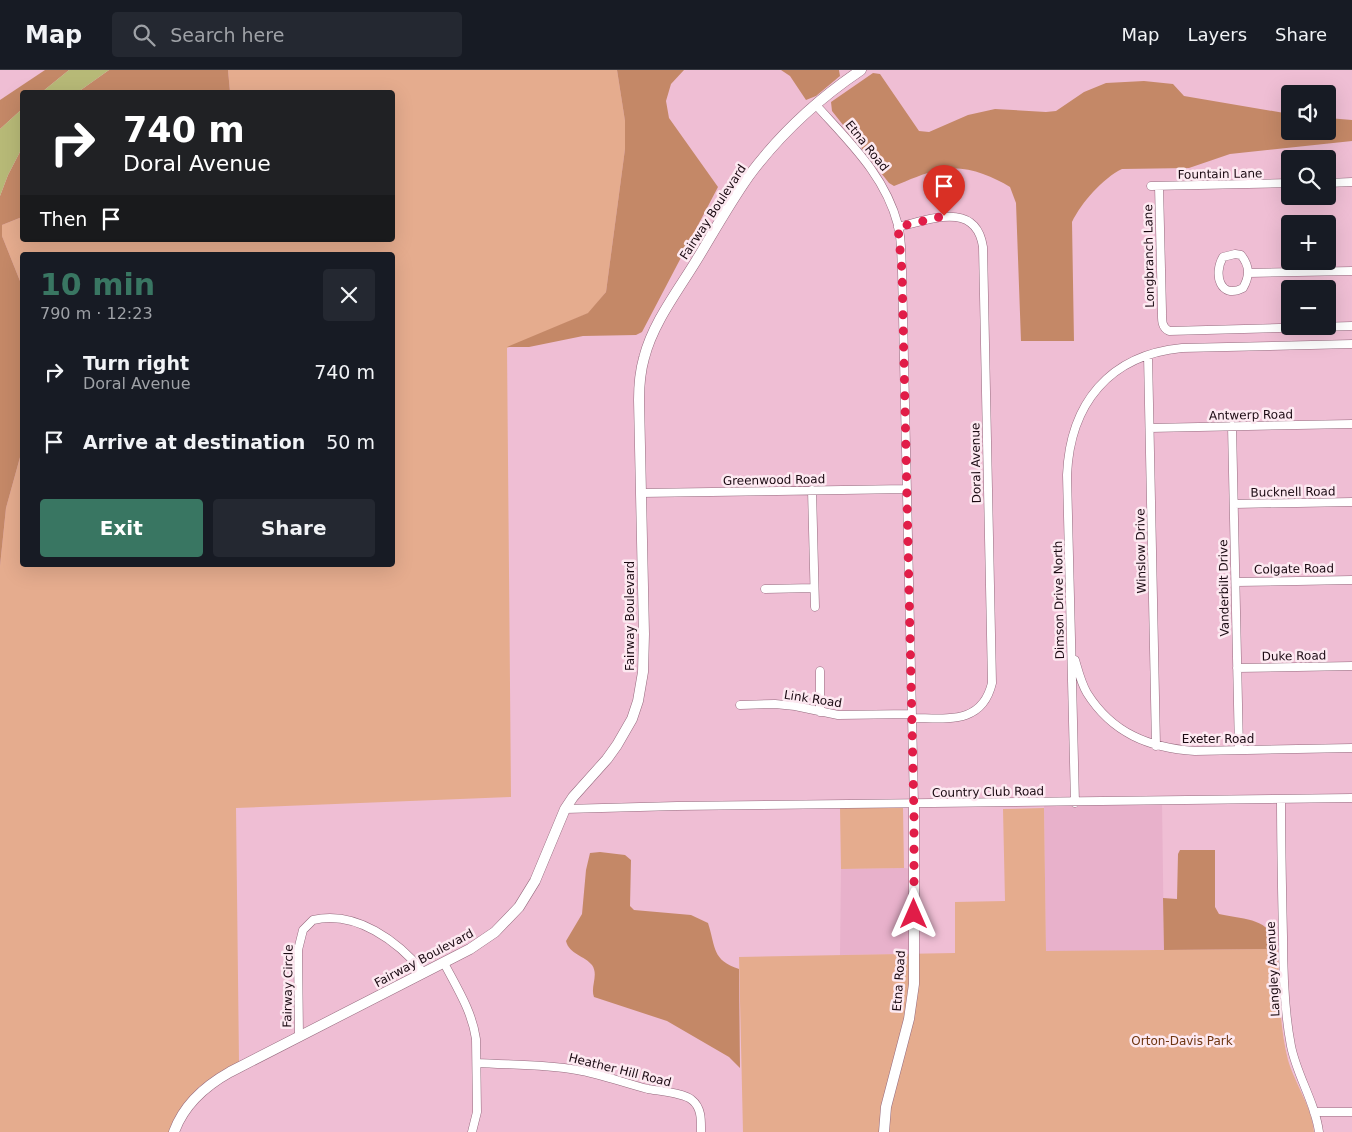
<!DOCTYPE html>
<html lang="en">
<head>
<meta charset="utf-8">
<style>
	:root { --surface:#171b24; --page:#242831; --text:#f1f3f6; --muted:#9ea1a6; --line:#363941; --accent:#397662 }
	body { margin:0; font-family:"DejaVu Sans",sans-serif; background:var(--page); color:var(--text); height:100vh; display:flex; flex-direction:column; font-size:19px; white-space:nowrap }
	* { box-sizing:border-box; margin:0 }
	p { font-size:16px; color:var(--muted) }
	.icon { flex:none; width:28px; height:28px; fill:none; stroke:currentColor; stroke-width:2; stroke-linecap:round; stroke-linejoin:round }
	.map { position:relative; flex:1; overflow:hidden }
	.sheet { position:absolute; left:20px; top:182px; width:375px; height:315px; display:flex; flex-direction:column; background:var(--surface); border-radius:5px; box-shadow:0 5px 20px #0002 }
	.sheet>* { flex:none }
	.guide { position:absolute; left:20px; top:20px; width:375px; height:152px; border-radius:5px; box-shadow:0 5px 20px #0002; background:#202124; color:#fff; overflow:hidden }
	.buttons { position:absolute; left:1281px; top:15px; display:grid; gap:10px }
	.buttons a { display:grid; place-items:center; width:55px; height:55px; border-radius:5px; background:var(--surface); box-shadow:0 5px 20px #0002; font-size:25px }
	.pin { position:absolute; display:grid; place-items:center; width:42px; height:42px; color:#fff; margin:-51px -21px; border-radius:50% 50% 50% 0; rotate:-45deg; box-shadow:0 0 5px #0007 }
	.pin .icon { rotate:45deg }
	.me { position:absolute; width:55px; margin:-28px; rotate:0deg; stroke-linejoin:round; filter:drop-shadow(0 0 4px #0008) }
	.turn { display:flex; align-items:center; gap:18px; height:105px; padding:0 20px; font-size:22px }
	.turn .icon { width:65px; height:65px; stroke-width:2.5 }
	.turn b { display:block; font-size:35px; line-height:42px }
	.then { display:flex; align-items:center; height:48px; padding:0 20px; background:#0003; gap:10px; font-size:19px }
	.round { display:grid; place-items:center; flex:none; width:52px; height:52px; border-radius:5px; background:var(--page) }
	.head { display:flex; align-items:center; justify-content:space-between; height:85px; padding:0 20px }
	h1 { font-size:30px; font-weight:700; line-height:38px; color:var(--accent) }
	.action { display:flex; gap:10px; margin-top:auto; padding:10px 20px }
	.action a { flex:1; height:58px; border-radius:5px; background:var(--accent); color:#fff; font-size:20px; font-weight:700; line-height:58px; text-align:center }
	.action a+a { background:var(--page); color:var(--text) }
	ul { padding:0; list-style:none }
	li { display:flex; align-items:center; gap:15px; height:70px; padding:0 20px }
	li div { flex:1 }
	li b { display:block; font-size:19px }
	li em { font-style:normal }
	header { display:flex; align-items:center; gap:30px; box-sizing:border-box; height:70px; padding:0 25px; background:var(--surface); border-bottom:1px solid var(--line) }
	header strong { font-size:24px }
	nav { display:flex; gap:28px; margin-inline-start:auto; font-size:18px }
	.search { width:350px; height:45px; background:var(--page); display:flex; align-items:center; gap:12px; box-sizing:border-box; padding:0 18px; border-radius:5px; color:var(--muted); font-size:19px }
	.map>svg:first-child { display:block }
	.built { fill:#e8b1cb }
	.green { fill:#e5ac8e }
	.forest { fill:#c48867 }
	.water { fill:#b7b977 }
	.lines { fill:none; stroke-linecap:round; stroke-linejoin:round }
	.street-casing { stroke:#956a7e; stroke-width:9 }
	.secondary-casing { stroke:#956a7e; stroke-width:11 }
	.street { stroke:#fff; stroke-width:8 }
	.secondary { stroke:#fff; stroke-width:10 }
	.route { stroke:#e11d48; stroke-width:9; stroke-dasharray:0 16.2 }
	.labels { text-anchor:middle; stroke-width:5; stroke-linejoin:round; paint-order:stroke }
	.street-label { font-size:12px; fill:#1a0a12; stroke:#fde9f1 }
	.park-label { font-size:12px; fill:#6f3611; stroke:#fde9f1 }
</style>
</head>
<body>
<header>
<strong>Map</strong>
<div class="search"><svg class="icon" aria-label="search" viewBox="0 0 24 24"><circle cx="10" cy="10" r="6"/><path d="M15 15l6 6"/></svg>Search here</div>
<nav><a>Map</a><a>Layers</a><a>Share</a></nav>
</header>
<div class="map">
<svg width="1352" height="1062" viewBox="0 0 1352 1062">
	<rect width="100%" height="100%" fill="#efbed4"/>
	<path class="built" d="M1162,731L1164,880L1046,882L1044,732Z
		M904,798L914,799L915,884L840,885L841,799Z"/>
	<path class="green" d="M228,0H617L625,51V79L606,222L589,243L507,278L511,727L236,738L239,992L199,1017L186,1032L170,1062H0V496L6,438L22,380V495H392V185H22V216L2,166V155L22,147V170H392V22H230Z
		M840,738H903L904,798L841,799Z
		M1044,738L1046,881L1278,879C1279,916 1279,954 1288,990C1295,1014 1312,1037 1314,1062H743L739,887L955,883V832L1005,831L1003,739Z"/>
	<path class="forest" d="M45,0H69L42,22H22V39L0,59V30Z
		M109,0H228L230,22H78Z
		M617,0H684L671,14L666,31L669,48L718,117L642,262L636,265L583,266L529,277H507L588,243L606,222L625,79V51Z
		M781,0H839L840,6L816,26L806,30L790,6Z
		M873,3L880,4L919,61L929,62L968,45L995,39L1046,42L1056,41L1084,22L1106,13L1144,11L1173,14L1184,26L1290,44V61H1328V48L1352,50V71L1230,84L1189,98L1122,99C1103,108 1081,133 1072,152L1074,271H1021L1016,133L1010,117C990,105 963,94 939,100C924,103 909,110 894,116L889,113L832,41L831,32Z
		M22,78V147L2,155V166L22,216V380L6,438L0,496V126L8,105Z
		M1180,780H1215V837L1219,844C1240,849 1279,848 1270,879L1164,880L1163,828L1177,829L1178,784Z
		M600,782L625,785L631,790L630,836L634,840L691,845L708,853C716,878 712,890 739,899L740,998L729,987L667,951L594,927C590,917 599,905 592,895C585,886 569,884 566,871L582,844L586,800L590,783Z"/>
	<path class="water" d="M69,0H109L78,22H42Z
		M22,39V78L8,105L0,126V59Z"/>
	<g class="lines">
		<defs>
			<path id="street" d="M816,35C849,72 885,105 898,155C902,170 901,186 902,201L914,735
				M1328,113L1352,112
				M1151,116L1290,113
				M1159,116L1162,241C1162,249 1161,257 1169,261L1352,256
				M898,157C929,150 976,130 983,177L992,613C982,655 947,648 912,648
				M1235,184L1241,185C1250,196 1250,206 1243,218C1220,230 1213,204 1223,187Z
				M1249,203L1352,201
				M1148,285L1156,676
				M1232,356L1239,680
				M1150,358L1352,354
				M812,420L815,537
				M641,423L907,419
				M1234,434L1352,432
				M1236,512L1352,510
				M765,519L814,518
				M1075,590C1078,600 1081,613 1087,623C1112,663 1149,678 1195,681L1352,678
				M1237,598L1352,596
				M820,601V642
				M740,635L775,634L795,636L838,645L912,644
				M1281,729C1281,775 1282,821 1283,866C1283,903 1284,940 1291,976C1297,1006 1315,1032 1319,1062
				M1075,733L1067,405C1070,334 1109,285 1182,278L1352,274
				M565,739L677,736L1352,728
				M444,893C457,918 472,941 476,969L477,1042L472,1062
				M299,967L298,880L303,860L313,850C356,840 398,871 424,903
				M477,993C510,995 544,994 577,1000C601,1004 624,1013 648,1019C659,1021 684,1023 692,1030C702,1038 701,1051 701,1062
				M1314,1042H1352"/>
			<path id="secondary" d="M174,1062C184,1034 205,1016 230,1002L470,879L495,862L519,837L535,811L565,739L573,727L607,689L617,675L632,649L638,631L643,602L644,564L639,330C639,316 640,302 644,288C653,253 677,222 696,191C713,163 729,134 748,107C779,65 818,29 861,0
				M884,1062L886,1037L909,949L914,914V735"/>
		</defs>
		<use href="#street" class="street-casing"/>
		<use href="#secondary" class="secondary-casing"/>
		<use href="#street" class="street"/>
		<use href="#secondary" class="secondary"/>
	</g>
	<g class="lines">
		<path class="route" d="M914,844V745L902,201L898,157L944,146"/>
	</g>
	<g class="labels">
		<g class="street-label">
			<text transform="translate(867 76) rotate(51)" y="4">Etna Road</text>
			<text transform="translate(1220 104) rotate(-1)" y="4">Fountain Lane</text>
			<text transform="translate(713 142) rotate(-57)" y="4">Fairway Boulevard</text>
			<text transform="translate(1149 186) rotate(-91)" y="4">Longbranch Lane</text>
			<text transform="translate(1251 345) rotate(-1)" y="4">Antwerp Road</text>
			<text transform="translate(976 393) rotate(-91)" y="4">Doral Avenue</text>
			<text transform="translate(774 410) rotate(-1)" y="4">Greenwood Road</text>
			<text transform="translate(1293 422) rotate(-1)" y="4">Bucknell Road</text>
			<text transform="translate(1141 481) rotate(-91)" y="4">Winslow Drive</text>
			<text transform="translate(1294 499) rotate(-1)" y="4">Colgate Road</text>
			<text transform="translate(1224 518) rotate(-91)" y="4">Vanderbilt Drive</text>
			<text transform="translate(1059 530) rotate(-91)" y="4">Dimson Drive North</text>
			<text transform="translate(630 546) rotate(-90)" y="4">Fairway Boulevard</text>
			<text transform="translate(1294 586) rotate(-1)" y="4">Duke Road</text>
			<text transform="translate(813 629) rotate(9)" y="4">Link Road</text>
			<text x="1218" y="673">Exeter Road</text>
			<text transform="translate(988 722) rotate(-1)" y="4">Country Club Road</text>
			<text transform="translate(424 888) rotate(-28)" y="4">Fairway Boulevard</text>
			<text transform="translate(1273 899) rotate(-93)" y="4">Langley Avenue</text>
			<text transform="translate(899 911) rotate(-86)" y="4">Etna Road</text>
			<text transform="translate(288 916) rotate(-89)" y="4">Fairway Circle</text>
			<text transform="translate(620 1000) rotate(14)" y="4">Heather Hill Road</text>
		</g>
		<g class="park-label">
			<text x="1182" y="975">Orton-Davis Park</text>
		</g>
	</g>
</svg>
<div class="buttons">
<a><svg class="icon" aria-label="sound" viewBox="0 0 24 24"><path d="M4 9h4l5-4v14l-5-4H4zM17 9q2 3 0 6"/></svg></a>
<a><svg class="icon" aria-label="search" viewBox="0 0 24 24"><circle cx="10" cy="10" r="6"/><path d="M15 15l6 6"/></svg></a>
<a>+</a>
<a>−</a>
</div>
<div class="pin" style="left:944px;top:146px;background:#d93025"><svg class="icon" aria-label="arrive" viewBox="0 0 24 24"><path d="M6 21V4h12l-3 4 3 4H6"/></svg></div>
<svg class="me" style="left:914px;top:844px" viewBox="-20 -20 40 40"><path d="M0-17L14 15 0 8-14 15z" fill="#e11d48" stroke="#fff" stroke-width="4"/></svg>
<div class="guide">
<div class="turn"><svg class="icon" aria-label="right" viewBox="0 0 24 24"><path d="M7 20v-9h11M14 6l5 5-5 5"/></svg><div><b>740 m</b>Doral Avenue</div></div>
<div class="then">Then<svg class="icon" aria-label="arrive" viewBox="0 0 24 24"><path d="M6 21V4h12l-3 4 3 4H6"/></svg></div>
</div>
<section class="sheet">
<div class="head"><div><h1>10 min</h1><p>790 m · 12:23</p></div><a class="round"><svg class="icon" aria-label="close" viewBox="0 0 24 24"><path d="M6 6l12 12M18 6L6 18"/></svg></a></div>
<ul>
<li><svg class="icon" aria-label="right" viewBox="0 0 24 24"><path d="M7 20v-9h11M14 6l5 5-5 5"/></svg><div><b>Turn right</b><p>Doral Avenue</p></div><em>740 m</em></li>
<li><svg class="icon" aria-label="arrive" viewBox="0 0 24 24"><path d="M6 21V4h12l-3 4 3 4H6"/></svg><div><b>Arrive at destination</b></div><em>50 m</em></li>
</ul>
<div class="action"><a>Exit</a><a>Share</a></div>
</section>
</div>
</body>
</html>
